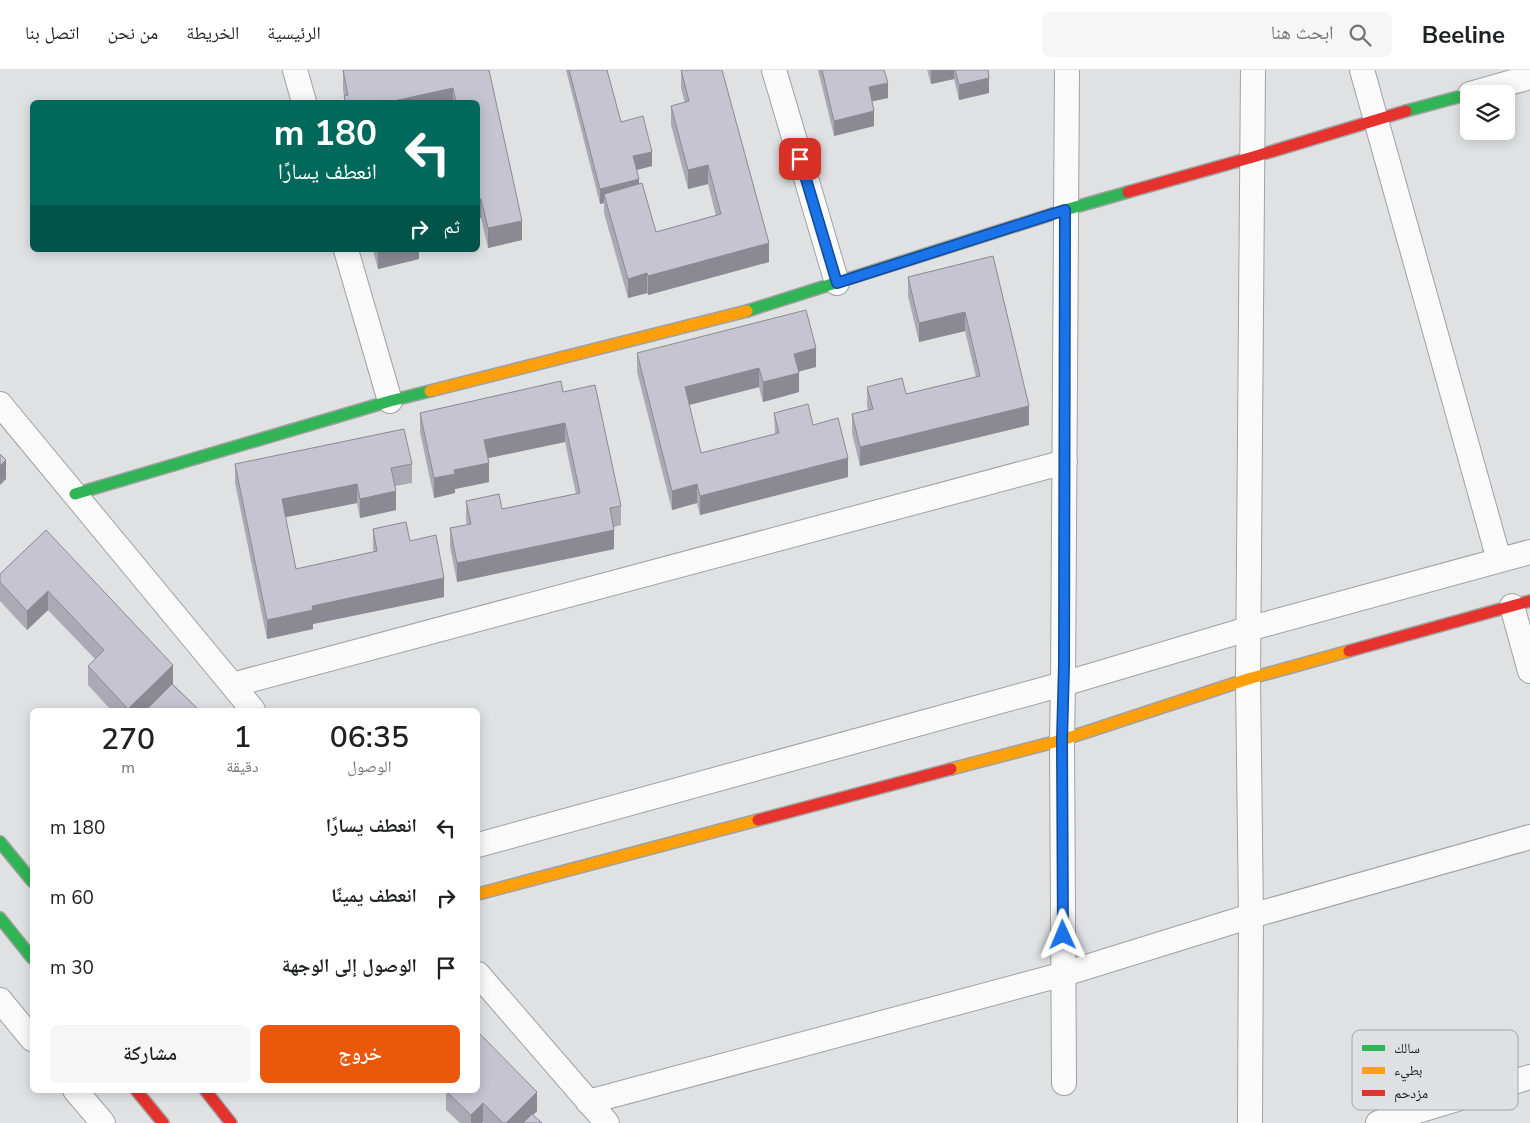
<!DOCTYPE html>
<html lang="ar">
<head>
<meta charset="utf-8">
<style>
	:root { --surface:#fff; --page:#f6f6f6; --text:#202124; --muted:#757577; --line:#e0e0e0; --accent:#ea580c }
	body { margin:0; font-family:"Nunito Sans","Noto Naskh Arabic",sans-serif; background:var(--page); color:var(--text); direction:rtl; height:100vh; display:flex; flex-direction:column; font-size:19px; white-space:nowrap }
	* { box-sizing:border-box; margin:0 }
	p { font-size:16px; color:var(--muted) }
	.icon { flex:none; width:28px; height:28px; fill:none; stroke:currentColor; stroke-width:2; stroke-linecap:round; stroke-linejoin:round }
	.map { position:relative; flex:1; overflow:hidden; direction:ltr }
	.panel { position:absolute; left:30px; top:638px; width:450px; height:385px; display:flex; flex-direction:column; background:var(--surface); border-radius:8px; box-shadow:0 2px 12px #0003; direction:rtl }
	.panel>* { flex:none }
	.guide { position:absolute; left:30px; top:30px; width:450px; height:152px; border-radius:8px; box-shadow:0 2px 12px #0003; direction:rtl; background:#00695c; color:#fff; overflow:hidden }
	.fabs { position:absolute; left:1460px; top:15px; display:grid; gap:10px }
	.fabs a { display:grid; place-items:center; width:55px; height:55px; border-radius:8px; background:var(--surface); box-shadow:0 2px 12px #0003; font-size:25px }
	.pin { position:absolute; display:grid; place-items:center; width:42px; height:42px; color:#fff; margin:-21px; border-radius:10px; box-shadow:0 2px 8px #0006 }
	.me { position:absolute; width:55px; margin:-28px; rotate:359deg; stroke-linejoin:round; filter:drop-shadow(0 0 4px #0008) }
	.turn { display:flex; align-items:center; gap:18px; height:105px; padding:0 20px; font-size:22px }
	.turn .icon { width:65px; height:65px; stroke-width:2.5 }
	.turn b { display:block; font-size:35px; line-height:42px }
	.then { display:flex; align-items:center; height:48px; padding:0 20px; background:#0003; gap:10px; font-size:19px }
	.eta { display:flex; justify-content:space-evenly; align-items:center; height:85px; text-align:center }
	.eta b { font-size:30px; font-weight:600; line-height:35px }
	.cta { display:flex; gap:10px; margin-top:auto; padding:10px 20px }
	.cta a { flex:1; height:58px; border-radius:8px; background:var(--accent); color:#fff; font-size:20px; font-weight:600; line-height:58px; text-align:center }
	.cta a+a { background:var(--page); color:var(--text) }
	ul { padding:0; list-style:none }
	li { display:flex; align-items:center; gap:15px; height:70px; padding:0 20px }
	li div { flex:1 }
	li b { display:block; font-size:19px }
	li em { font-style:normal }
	header { display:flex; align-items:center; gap:30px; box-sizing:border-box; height:70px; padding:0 25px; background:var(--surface); border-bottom:1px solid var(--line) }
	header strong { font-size:24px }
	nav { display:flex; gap:28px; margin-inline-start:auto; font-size:18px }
	.search { width:350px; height:45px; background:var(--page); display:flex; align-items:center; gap:12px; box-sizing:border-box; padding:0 18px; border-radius:8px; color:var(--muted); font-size:19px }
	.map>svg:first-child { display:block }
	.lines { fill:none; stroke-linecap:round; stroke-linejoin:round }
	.street-casing { stroke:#a0a1a2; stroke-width:26 }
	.fast-casing { stroke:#a0a1a2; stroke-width:14 }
	.slow-casing { stroke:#a0a1a2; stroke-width:14 }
	.jam-casing { stroke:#a0a1a2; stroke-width:14 }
	.street { stroke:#fafafb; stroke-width:24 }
	.fast { stroke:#30b455; stroke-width:11 }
	.slow { stroke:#ff9f0a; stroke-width:11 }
	.jam { stroke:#e5322d; stroke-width:11 }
	.wall { fill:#aaa9b4 }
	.shaded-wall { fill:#8b8992 }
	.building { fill:#c6c4d1; stroke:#8b8992 }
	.route-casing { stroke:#114b97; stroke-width:12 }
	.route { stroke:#1a73e8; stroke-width:9 }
	.key { fill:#dee1e4; stroke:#a3a5a7; stroke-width:1 }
	.key-label { font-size:14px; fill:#18191a }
</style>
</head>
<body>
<header>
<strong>Beeline</strong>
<div class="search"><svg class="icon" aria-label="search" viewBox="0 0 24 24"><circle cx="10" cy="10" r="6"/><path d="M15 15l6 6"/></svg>ابحث هنا</div>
<nav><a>الرئيسية</a><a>الخريطة</a><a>من نحن</a><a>اتصل بنا</a></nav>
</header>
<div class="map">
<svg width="1530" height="1053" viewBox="0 0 1530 1053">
	<rect width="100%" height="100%" fill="#dfe1e3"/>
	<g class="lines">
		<defs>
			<path id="street" d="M295,0L304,32
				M774,0L837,213
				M1362,0L1499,490
				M1470,24L1530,7
				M346,180L390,331
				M0,334L253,640
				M1512,536L1530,601
				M232,615L1065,392
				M478,775L1063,614L1248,559L1530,482
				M478,904L607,1053
				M0,930L32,969
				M1064,1013L1062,670L1063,614L1067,0
				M75,1020L103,1053
				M588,1032L1064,904L1251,846L1530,767
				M1250,1053L1251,846L1248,609L1253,0
				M1378,1053L1530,1007"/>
			<path id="fast" d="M1406,41L1469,24
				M747,241L1065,140L1128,122
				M75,424L390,331L430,321
				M0,772L32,811
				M0,848L32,888"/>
			<path id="slow" d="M430,321L747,241
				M951,699L1062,670L1248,609L1349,581
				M478,824L758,750"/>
			<path id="jam" d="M1128,122L1253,87L1406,41
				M1349,581L1530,531
				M758,750L951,699
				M136,1020L163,1053
				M205,1020L231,1053"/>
		</defs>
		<use href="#street" class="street-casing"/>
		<use href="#fast" class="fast-casing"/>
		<use href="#slow" class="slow-casing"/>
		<use href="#jam" class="jam-casing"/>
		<use href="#street" class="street"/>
		<use href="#fast" class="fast"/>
		<use href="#slow" class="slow"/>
		<use href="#jam" class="jam"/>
	</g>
	<path class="wall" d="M343,0H489L522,170L488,178L481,148H478V32H344V27L343,19Z
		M566,0H607L621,52L652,96L636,100L639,114L656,162L716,146L708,114L688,119L671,55V36L685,33L681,18V0L769,192L648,225L647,223L628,228L604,143V133L600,134Z
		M818,0H884L888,28L872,31L874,56L834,66Z
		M927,0H988L989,23L959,30L954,9L931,14Z
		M373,180H419V189L378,199Z
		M993,186L1029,355L860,396L852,363V344L868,340L867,336V317L906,324L976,307L965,261L919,272L908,226V207Z
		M637,283L816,297L798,301L799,322L763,332L759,317L689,335L701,383L775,364L774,343L813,355L848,407L700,445L697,433L672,440L637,302Z
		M563,322L621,436V455L614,457V479L457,512L450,477V458L467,455L466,450V431L502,439L576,424L565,372L488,388L489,412L455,419V423L434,428L420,362V343Z
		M235,394H412V413L395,416L396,440L360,448L357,433L285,447L296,499L374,482L373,478V459L410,471L444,527L313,554V559L267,569L235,413Z
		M46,460L173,614L199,640H111L88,615V596L95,589L48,540L27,560L0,531V504Z
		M446,1021L537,1041L533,1045L542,1053H484L483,1052L482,1053H460L446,1040Z"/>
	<path class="shaded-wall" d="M931,0H954V9L931,14Z
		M989,8V23L959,30V15Z
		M888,13V28L869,32V17Z
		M453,18V32H389Z
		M874,41V56L834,66V51Z
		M652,82V96L633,101V86Z
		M708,95V114L688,119V100Z
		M639,109V124H604V133L600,134V119Z
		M478,129H481V148H478Z
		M522,151V170L488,178V158Z
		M769,173V192L648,225V206Z
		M378,180H419V189L378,199Z
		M647,203V223L628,228V209Z
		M965,242V261L919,272V253Z
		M816,278V297L794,303V284Z
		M759,298V317L685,336V317Z
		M799,303V322L763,332V312Z
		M1029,336V355L860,396V377Z
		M565,353V372L484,389V370Z
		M848,388V407L700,445V426Z
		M6,390V409L0,415V396Z
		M489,393V412L455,419V423L434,428V408L454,400Z
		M357,414V433L282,448V429Z
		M697,414V433L672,440V421Z
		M396,421V440L360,448V429Z
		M614,460V479L457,512V493Z
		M444,508V527L313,554V559L267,569V550L312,536Z
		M48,521V540L27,560V541Z
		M173,595V614L147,640H128V639Z
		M537,1022V1041L525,1053H506Z
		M483,1033V1052L482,1053H471V1045Z"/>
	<path class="building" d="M343,0H489L522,151L488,158L481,129H478V32H456L453,18L389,32H346L344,26L348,25Z
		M569,0H607L621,52L643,46L652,82L633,86L639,109L600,119Z
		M681,0H722L769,173L648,206L647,203L628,209L604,124L642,113L656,162L721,144L708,95L688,100L671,36L689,31Z
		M822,0H884L888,13L869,17L874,41L834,51Z
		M955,0H988L989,8L959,15Z
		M993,186L1029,336L860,377L852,344L873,339L867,317L902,308L906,324L980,306L965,242L919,253L908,207Z
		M806,240L816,278L794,284L799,303L763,312L759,298L685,317L701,383L779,363L774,343L808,334L813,355L838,348L848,388L700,426L697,414L672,421L637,283Z
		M561,311L563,322L595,315L621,436L610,438L614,460L457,493L450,458L471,454L466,431L499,424L502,439L580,423L565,353L484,370L489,393L454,400L455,404L434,408L420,343Z
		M404,359L412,394L391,398L396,421L360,429L357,414L282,429L296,499L377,481L373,459L406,452L410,471L436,465L444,508L312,536L313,540L267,550L235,394Z
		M0,384L6,390L0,396Z
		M46,460L173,595L128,639L88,596L104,580L48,521L27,541L0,512V504Z
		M172,614L199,640H146Z
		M478,962L537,1022L506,1053H503L483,1033L471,1045L446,1021L478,1020Z
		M532,1044L542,1053H523Z"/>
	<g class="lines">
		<defs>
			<path id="route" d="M800,89L837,213L1065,140L1064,596L1062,670L1063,865"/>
		</defs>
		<use href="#route" class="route-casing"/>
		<use href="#route" class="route"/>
	</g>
	<rect x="1352" y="960" width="166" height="80" rx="8" class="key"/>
	<rect x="1362" y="975" width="23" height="6" fill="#30b455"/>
	<rect x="1362" y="997" width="23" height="7" fill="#ff9f0a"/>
	<rect x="1362" y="1020" width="23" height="6" fill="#e5322d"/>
	<g class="key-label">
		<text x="1394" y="983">سالك</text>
		<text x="1394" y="1005">بطيء</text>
		<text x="1394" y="1028">مزدحم</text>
	</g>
</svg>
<div class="fabs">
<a><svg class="icon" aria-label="layers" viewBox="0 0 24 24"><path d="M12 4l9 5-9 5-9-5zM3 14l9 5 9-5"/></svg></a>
</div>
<div class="pin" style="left:800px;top:89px;background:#d93025"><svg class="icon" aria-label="arrive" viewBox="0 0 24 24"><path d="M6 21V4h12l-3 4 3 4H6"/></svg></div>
<svg class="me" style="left:1063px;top:865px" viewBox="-20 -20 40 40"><path d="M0-17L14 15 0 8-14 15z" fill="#1a73e8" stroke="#fff" stroke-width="4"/></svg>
<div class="guide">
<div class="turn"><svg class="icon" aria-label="left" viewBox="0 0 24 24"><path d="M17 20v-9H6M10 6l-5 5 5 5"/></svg><div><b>180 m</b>انعطف يسارًا</div></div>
<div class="then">ثم<svg class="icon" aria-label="right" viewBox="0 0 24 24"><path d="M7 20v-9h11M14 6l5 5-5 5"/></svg></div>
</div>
<section class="panel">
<div class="eta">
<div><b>06:35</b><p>الوصول</p></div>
<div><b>1</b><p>دقيقة</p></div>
<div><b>270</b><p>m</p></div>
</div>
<ul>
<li><svg class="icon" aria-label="left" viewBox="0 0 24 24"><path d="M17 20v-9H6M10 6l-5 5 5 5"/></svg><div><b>انعطف يسارًا</b></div><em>180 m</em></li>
<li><svg class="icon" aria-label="right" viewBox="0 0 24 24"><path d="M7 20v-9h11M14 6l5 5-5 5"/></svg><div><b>انعطف يمينًا</b></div><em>60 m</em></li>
<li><svg class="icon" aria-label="arrive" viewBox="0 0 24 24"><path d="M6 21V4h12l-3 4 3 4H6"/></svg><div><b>الوصول إلى الوجهة</b></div><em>30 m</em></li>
</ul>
<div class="cta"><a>خروج</a><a>مشاركة</a></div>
</section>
</div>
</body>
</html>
